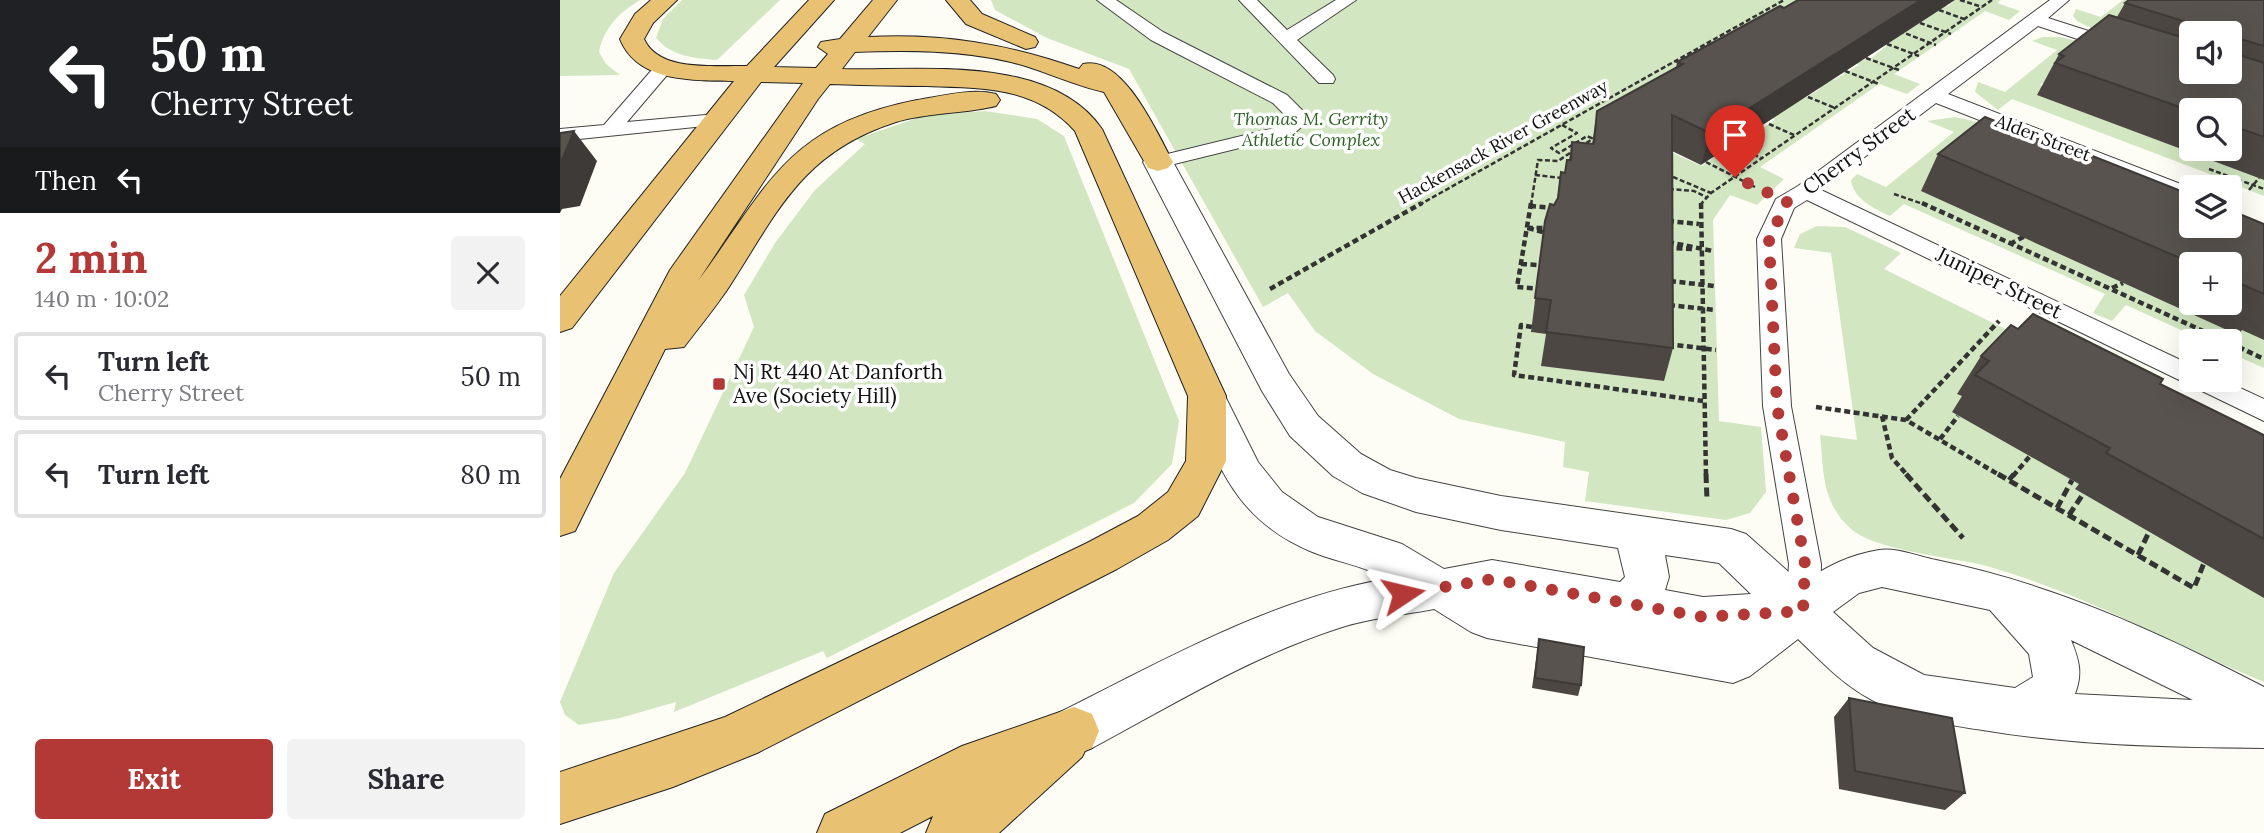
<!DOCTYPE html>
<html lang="en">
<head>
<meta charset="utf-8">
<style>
	:root { --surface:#fff; --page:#f2f2f3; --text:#2b2b33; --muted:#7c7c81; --line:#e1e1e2; --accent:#b33936 }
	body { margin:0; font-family:Lora,serif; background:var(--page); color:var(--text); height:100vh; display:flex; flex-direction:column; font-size:26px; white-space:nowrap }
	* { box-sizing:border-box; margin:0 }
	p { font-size:23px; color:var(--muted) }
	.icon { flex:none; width:38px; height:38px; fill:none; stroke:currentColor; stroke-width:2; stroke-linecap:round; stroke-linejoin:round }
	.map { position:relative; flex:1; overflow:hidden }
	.sheet { display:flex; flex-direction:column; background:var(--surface); width:560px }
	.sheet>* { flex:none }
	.hud { background:#202124; color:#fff; overflow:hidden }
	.fabs { position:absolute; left:1619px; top:21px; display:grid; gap:14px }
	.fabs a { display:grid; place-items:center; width:63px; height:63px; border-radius:7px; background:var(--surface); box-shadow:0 7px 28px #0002; font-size:35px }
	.pin { position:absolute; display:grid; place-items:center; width:60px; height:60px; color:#fff; margin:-72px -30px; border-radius:50% 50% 50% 0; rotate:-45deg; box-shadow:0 0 7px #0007 }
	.pin .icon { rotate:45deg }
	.me { position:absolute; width:77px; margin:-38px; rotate:80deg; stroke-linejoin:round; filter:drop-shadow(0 0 5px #0008) }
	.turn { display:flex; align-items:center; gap:24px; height:147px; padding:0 35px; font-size:32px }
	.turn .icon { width:91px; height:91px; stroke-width:2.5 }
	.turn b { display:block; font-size:49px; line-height:60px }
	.then { display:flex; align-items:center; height:66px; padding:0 35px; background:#0003; gap:14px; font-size:26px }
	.round { display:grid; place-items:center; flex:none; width:74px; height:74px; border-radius:7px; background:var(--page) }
	.head { display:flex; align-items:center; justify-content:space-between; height:119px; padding:0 35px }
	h1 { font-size:42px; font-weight:700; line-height:52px; color:var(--accent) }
	.cta { display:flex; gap:14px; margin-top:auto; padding:14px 35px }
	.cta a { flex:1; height:80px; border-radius:7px; background:var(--accent); color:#fff; font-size:28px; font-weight:700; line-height:80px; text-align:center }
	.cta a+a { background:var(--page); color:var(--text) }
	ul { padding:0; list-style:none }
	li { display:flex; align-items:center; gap:21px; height:88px; margin:0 14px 10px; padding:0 21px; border:4px solid var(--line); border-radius:7px }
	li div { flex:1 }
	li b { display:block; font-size:26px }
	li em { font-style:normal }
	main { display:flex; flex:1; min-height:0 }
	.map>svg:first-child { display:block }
	.green { fill:#d1e6c1; fill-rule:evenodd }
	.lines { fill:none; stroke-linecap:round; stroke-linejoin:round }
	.service-casing { stroke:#444; stroke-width:2 }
	.minor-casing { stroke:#444; stroke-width:2 }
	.trunk-casing { stroke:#222; stroke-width:2 }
	.path-far2 { stroke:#333; stroke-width:2.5; stroke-dasharray:5 2.5; stroke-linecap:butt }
	.path-far1 { stroke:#333; stroke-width:4.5; stroke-dasharray:6 3.5; stroke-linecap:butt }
	.path { stroke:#333; stroke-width:5; stroke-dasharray:9 4.5; stroke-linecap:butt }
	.service { fill:#fff; fill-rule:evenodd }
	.minor { fill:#fff; fill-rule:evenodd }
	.trunk { fill:#e8c272; fill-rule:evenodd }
	.wall { fill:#4c4743; fill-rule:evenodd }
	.shaded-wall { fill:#3e3a37 }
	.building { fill:#58534e; stroke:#3e3a37; stroke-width:2 }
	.route { stroke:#b33936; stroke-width:12; stroke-dasharray:0 21.6 }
	.poi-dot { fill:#b33936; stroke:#fff; stroke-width:2.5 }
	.labels { text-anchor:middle; stroke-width:7; stroke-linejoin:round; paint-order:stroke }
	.far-park-label { font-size:18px; font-style:italic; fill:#2e6326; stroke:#fff }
	.far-street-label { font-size:18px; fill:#111; stroke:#fff }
	.street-label { font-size:21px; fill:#111; stroke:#fff }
	.poi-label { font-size:21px; fill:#111; stroke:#fff; text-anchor:start }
</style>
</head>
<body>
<main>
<section class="sheet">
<div class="hud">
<div class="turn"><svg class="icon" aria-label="left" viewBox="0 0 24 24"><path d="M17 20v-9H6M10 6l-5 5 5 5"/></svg><div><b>50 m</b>Cherry Street</div></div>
<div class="then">Then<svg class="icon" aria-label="left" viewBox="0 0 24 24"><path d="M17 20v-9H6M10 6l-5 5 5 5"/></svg></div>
</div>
<div class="head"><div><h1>2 min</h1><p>140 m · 10:02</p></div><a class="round"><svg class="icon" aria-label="close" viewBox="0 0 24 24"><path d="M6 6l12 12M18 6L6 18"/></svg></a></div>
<ul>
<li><svg class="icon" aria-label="left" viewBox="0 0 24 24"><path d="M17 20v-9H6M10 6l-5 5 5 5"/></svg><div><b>Turn left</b><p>Cherry Street</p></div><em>50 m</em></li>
<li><svg class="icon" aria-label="left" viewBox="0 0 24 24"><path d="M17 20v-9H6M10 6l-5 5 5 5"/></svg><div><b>Turn left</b></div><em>80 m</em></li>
</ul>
<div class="cta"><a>Exit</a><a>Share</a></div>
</section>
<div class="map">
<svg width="1704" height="833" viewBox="0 0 1704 833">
	<rect width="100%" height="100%" fill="#fefdf5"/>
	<path class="green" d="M0,0H80C59,13 44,27 39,52L46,64L60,75L0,76Z
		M122,0H220L157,60C133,58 113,57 96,38L103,19Z
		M431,0H1286L1388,6L1395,0H1441L1437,3L1460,11L1449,20L1425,11L1334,74L1360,84L1347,94L1319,84L1200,167L1224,179L1197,205L1170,195L1153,220L1159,421L1201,427L1206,492L1190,513L1166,520L1025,501L1029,472L1003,467L1005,442L899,419L813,374L755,331L728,293L703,307L569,69L487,38L435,10ZM1330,43L1313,57L1296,63L1299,65L1274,80L1270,78L1257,91L1211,117L1215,120L1187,138L1182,136L1142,166L1087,142ZM979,262H985L1104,381L982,366L986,334L971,332L984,272L977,271Z
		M1563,0H1582L1537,31L1517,21L1513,16L1516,9L1541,17Z
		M1500,37L1522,42L1670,110L1499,70L1480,85L1486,88L1478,95L1704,180V196L1671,183L1668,187H1642L1652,175L1452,99L1438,110L1415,92L1418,82L1445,92L1497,50L1472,41L1483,37Z
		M425,111L477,119L504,136L619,421L612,464L574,503L267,658L263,651L114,712L116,702L60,718L19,725L5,715L0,702L54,573L125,473L194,327L184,295L215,243L255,190L305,144L296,139L366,115Z
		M1395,117L1422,123L1631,226L1673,265L1376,170L1366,179L1704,340V368L1670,353V341H1645L1566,305L1552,321L1533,313L1545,294L1344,204L1330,216C1315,209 1293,199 1291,180L1297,174L1326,187L1394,132L1367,121Z
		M1257,226L1285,227L1341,253L1324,269L1704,457V682C1610,643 1521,592 1423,565C1389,557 1313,550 1290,528C1261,501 1264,471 1260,435L1297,440L1271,253L1234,248L1240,234Z"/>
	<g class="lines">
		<defs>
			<path id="service" d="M537,0H556L603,32L727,95L744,112L745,124L732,135L598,168L591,166L587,162L591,158L718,127L725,121L726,116L713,103L591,40Z
				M679,0H697L727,30L776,0H796L737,40L773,75L775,79L773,83H759Z
				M1490,0H1509L1488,18L1631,64V72H1639L1631,76L1624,74L1478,26L1388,94L1631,188V203L1376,103L1261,190L1631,365V380H1663L1704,399V421L1247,200L1234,208L1221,239L1231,406L1261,564L1260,611L1255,621L1243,626L1231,621L1226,611L1229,564L1203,406L1197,239L1216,199L1238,186Z
				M104,62L113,68L67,122L157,114L167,120L164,124L0,141V129L44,125L97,64Z"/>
			<path id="minor" d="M598,153L608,156L613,162L729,374L758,416L801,454L830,470L856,478L941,496L1171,529L1186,534L1242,584C1266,566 1289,555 1319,550C1336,547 1360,557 1376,560C1493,584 1599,632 1704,687V748C1612,747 1520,746 1429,731C1387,725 1350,719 1312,700C1283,685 1261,661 1238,639L1190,676L1173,683L927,638L911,632L874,609C843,615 809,618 779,628C692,656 612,705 532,748L514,755L496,748L489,731L496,714C603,661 708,600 826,579C804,565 775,562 750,551C674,518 660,467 628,396L634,386L647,382L660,386L698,462L722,492L758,517L842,544L884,569L932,560L1060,582L1065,577L1058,548L941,530L856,512L802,493L773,476L730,436L702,391L583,162L588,156ZM1105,555L1159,563L1191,594L1143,597L1105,590L1109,577ZM1322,587L1430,610L1469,654L1473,677L1455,688L1364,675L1313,648L1273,612L1299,593ZM1511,640L1633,700L1515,694C1523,673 1519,660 1511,640Z"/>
			<path id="trunk" d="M91,0H117L93,23L84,39C99,73 156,65 187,66L249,0H274L214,67L256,68L268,54L258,47L261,42L280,39L313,0H337L308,37C382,33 449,44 519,69L523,64C563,54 597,133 613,162L608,168L598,171L588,168L544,92C512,85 483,70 451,62C401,50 347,50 295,52L282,69C362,71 490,54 542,129L666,396V461L638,516L608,540L557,569L197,753L113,787L0,824V772L165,717L527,543L578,516L608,492L626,461L628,396L515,131C475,86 422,88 367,86C335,86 302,85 270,84L258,99L138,281C209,185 226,126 357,100C382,96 412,88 436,94L440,100L436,106C404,114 369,112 336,122C242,152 218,211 169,287C155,308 139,327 124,347L105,349L15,531L0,536V479L110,270L243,83L201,82L12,328L0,332V296L174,81C133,80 78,83 60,39L75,14Z
				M386,0H410L422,14L475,37L478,42L475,47L466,49L406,24Z
				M514,707L532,714L539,731L532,748L525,751L522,757L439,833H366L373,816L340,833H257L265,814L402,746Z"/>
		</defs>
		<use href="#service" class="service-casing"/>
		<use href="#minor" class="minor-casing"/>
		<use href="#trunk" class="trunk-casing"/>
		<path class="path-far2" d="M1400,0L1422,7
			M1379,10L1404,19
			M1360,23L1391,34
			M1339,31L1376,45
			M1327,44L1359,56
			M1306,58L1339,70
			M1285,71L1319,84
			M1248,97L1275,108
			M1209,124L1234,135
			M1002,125L1017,133L991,148L999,153L1027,136L1034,139
			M1173,145L1201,158
			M1020,147L1037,136
			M1146,162L1195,187
			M1649,169L1704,189
			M1106,174L1151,193
			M975,175L1002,178
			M1109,189L1134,191L1146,197
			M1689,190L1699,178
			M1334,194L1366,205
			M859,205L1224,0
			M971,205L978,160L998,161L1013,151
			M1140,205L1151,193L1432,0"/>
		<path class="path-far1" d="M971,203L957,287L982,289
			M1141,203L1146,476
			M1362,203L1665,341
			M970,206L995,208
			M1108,221L1139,224
			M967,228H991
			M968,228L990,234
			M1108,242L1153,251
			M1450,244L1467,235
			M1107,248L1133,249
			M961,264L978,265
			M1110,281L1154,286
			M1552,288L1563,283
			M710,289L862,203
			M1109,305L1155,310
			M972,327L961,325L954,375L1143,401
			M1670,343L1704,359
			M1108,344L1156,350
			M1256,407L1346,420L1441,476
			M1322,416L1332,458L1348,476
			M1346,420L1439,321
			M1380,439L1398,416
			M1453,476L1470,456"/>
		<path class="path" d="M1146,474L1147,500
			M1346,474L1403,538
			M1438,474L1634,588L1644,563
			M1449,480L1454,474
			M1497,508L1512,480
			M1509,515L1523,494
			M1578,555L1589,532"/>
		<use href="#service" class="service"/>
		<use href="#minor" class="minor"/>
		<use href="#trunk" class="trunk"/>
	</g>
	<path class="wall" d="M1704,0V180L1477,95L1499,54L1557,17L1565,3ZM1631,33H1670V72H1631ZM1631,110H1670V149H1631Z
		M1220,6L1141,165L1112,151L1113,348L1104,381L981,366L986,334L971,332L985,221L997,200L1001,172L1005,173L1009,160L1012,142L1032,144L1037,111L1116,68L1117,62Z
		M1378,154L1523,156L1704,224V340L1682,330L1678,335L1361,191ZM1631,264H1670V303H1631Z
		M1458,329L1600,384L1704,435V598L1515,489L1519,484L1392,412L1402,396L1397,394L1421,356Z
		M979,639L1021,685L1018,696L972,688Z
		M1289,698L1405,793L1385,810L1279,789L1274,717Z"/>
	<path class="shaded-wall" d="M1361,0H1395L1141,165L1150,133Z
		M14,131L37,161L20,206L2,209L0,213V132L9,144Z"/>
	<path class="building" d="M1238,0H1361L1150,133L1112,115L1113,348L986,332L991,300L975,298L985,221L990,204L994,205L998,198L1001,172L1005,173L1007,160H1011L1012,142L1034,144L1037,111L1123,64L1117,62L1220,6L1224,8Z
		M1569,0H1704V46L1677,38H1670V33H1653L1652,30L1565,3Z
		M1549,15L1631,40V72H1670V52L1704,63V137L1670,125V110H1631V111L1495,63L1504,56L1499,54Z
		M1425,117L1523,156L1525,153L1631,195V226H1670V210L1704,224V294L1670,279V264H1634L1378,154Z
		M14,131L0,165V133Z
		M1473,314L1603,379L1600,384L1704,435V539L1546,453L1550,448L1415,375L1429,361L1421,356L1451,325L1458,329Z
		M979,639L1024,647L1021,685L975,678Z
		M1289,698L1392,718L1405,793L1295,771Z"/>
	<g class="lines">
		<path class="route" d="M843,594L932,579L1143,617L1243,611L1245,564L1217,406L1209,239L1227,202L1175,177"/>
	</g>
	<rect class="poi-dot" x="152" y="377" width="14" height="14" rx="3.5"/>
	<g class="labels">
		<g class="far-park-label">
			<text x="751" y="125">Thomas M. Gerrity<tspan x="751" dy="21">Athletic Complex</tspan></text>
		</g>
		<g class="far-street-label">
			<text transform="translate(1483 138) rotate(21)" y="6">Alder Street</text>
			<text transform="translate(943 142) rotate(-29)" y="6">Hackensack River Greenway</text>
		</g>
		<g class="street-label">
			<text transform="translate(1299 151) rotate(-36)" y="7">Cherry Street</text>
			<text transform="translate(1439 283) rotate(26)" y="7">Juniper Street</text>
		</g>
		<g class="poi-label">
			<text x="173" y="379">Nj Rt 440 At Danforth<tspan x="173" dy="24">Ave (Society Hill)</tspan></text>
		</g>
	</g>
</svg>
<div class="fabs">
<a><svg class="icon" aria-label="sound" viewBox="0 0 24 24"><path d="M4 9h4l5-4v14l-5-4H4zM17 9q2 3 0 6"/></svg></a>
<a><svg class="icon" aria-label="search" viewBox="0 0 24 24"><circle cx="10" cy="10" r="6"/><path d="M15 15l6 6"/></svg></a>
<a><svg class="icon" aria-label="layers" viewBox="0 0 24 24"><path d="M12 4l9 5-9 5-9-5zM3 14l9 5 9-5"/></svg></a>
<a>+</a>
<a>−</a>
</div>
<div class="pin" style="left:1175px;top:177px;background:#d93025"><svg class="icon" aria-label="arrive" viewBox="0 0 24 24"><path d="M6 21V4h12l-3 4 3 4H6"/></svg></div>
<svg class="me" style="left:843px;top:594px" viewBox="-20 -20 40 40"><path d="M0-17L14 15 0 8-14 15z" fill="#b33936" stroke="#fff" stroke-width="4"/></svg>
</div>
</main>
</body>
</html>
